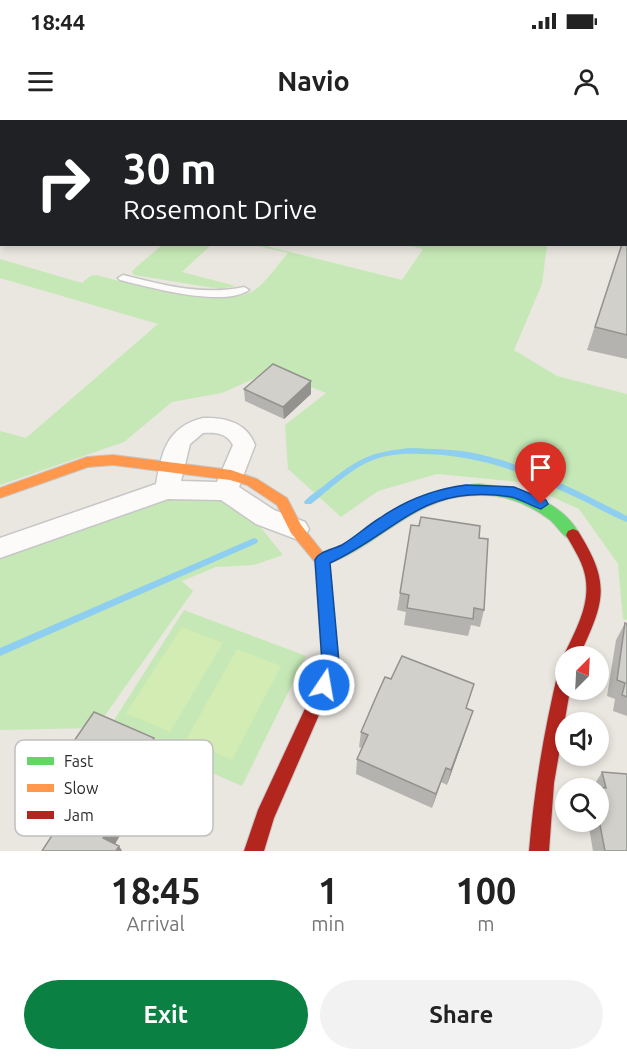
<!DOCTYPE html>
<html lang="en">
<head>
<meta charset="utf-8">
<style>
	:root { --surface:#fff; --page:#f2f2f2; --text:#222; --muted:#767676; --accent:#0b8043 }
	body { margin:0; font-family:Ubuntu,sans-serif; background:var(--page); color:var(--text); height:100vh; display:flex; flex-direction:column; font-size:22px; white-space:nowrap }
	* { box-sizing:border-box; margin:0 }
	p { font-size:20px; color:var(--muted) }
	.icon { flex:none; width:33px; height:33px; fill:none; stroke:currentColor; stroke-width:2; stroke-linecap:round; stroke-linejoin:round }
	.map { position:relative; height:731px; overflow:hidden }
	.details { display:flex; flex-direction:column; background:var(--surface); flex:1 }
	.details>* { flex:none }
	.banner { position:absolute; left:0px; top:0px; width:627px; height:126px; box-shadow:0 3px 9px #0003; background:#202124; color:#fff; overflow:hidden }
	.needle { width:39px; rotate:24deg }
	.buttons { position:absolute; left:555px; top:526px; display:grid; gap:12px }
	.buttons a { display:grid; place-items:center; width:54px; height:54px; border-radius:50%; background:var(--surface); box-shadow:0 3px 9px #0003; font-size:30px }
	.pin { position:absolute; display:grid; place-items:center; width:51px; height:51px; color:#fff; margin:-62px -26px; border-radius:50% 50% 50% 0; rotate:-45deg; box-shadow:0 0 6px #0007 }
	.pin .icon { rotate:45deg }
	.me { position:absolute; width:66px; margin:-33px; rotate:12deg; stroke-linejoin:round; filter:drop-shadow(0 0 4px #0008) }
	.turn { display:flex; align-items:center; gap:21px; height:126px; padding:0 24px; font-size:27px }
	.turn .icon { width:78px; height:78px; stroke-width:2.5 }
	.turn b { display:block; font-size:42px; line-height:51px }
	.eta { display:flex; justify-content:space-evenly; align-items:center; height:102px; text-align:center }
	.eta b { font-size:36px; font-weight:600; line-height:42px }
	.action { display:flex; gap:12px; margin-top:auto; padding:12px 24px }
	.action a { flex:1; height:69px; border-radius:36px; background:var(--accent); color:#fff; font-size:24px; font-weight:600; line-height:69px; text-align:center }
	.action a+a { background:var(--page); color:var(--text) }
	.status { display:flex; justify-content:space-between; align-items:center; height:42px; padding:0 30px; background:var(--surface); direction:ltr }
	.status svg { height:16px; fill:currentColor }
	header { display:flex; justify-content:space-between; align-items:center; height:78px; padding:0 24px; background:var(--surface); font-size:27px; font-weight:600 }
	.map>svg:first-child { display:block }
	.green { fill:#c6e8b6 }
	.pitch { fill:#d2ecb3 }
	.lines { fill:none; stroke-linecap:round; stroke-linejoin:round }
	.stream { fill:#8ecef0; fill-rule:evenodd }
	.lane-casing { stroke:#c7c6c6; stroke-width:3 }
	.street-casing { stroke:#c7c6c6; stroke-width:3 }
	.fast-casing { stroke:#c7c6c6; stroke-width:2 }
	.slow-casing { stroke:#c7c6c6; stroke-width:2 }
	.jam-casing { stroke:#c7c6c6; stroke-width:2 }
	.lane { fill:#fcfbfa; fill-rule:evenodd }
	.street { fill:#fcfbfa; fill-rule:evenodd }
	.fast { fill:#63d668; fill-rule:evenodd }
	.slow { fill:#ff974d; fill-rule:evenodd }
	.jam { fill:#b3261e; fill-rule:evenodd }
	.wall { fill:#b5b3af }
	.shaded-wall { fill:#93928e }
	.building { fill:#d2d0cb; stroke:#93928e; stroke-width:1.5 }
	.route { fill:#1a73e8; stroke:#114b97; stroke-width:1.5 }
	.key { fill:#fff; stroke:#bfbfbf; stroke-width:1.5 }
	.key-label { font-size:16px; fill:#2b2b2b }
</style>
</head>
<body>
<div class="status"><b>18:44</b><svg viewBox="0 0 49 12"><path d="M0 12V9h3v3zM5 12V6h3v6zM10 12V3h3v9zM15 12V0h3v12zM26 1h20v11H26zM47 4h2v5h-2z"/></svg></div>
<header><svg class="icon" aria-label="menu" viewBox="0 0 24 24"><path d="M4 6h16M4 12h16M4 18h16"/></svg>Navio<svg class="icon" aria-label="person" viewBox="0 0 24 24"><circle cx="12" cy="8" r="4"/><path d="M4 21q1-7 8-7t8 7"/></svg></header>
<div class="map">
<svg width="627" height="731" viewBox="0 0 627 731">
	<rect width="100%" height="100%" fill="#eae7e0"/>
	<path class="green" d="M162,125H211L182,152L236,166L220,169L134,155L132,152L134,149Z
		M254,125H262L402,160L423,129L406,125H547L542,164L514,230L557,256L627,274V500L623,499L618,444L579,389L519,362L437,354L378,371L341,397L288,349L285,305L326,273L271,251L222,273L172,282L124,322L0,365V311L26,318L158,204L0,158V139L82,163L90,156L97,155C132,165 221,189 253,171C264,165 279,143 288,133Z
		M178,376H217L249,393L283,435L254,445L216,447L182,461L193,471L96,608L0,610V433L152,381Z
		M184,490L306,536L242,666L109,608Z"/>
	<path class="pitch" d="M182,507L223,523L170,612L126,593Z
		M237,529L281,546L232,640L186,620Z"/>
	<g class="lines">
		<path class="stream" d="M412,328C431,329 449,329 468,332C524,342 576,370 627,396V402C609,395 591,384 573,376C524,352 475,334 420,334C402,333 382,335 366,343C346,353 329,370 311,384H305L304,382C310,375 319,370 326,364C357,339 372,331 412,328Z
			M254,418L257,419L258,421L257,423L0,536V528Z"/>
		<defs>
			<path id="lane" d="M351,0H357L350,2Z
				M0,100H2V104H0Z
				M123,155C163,165 203,176 244,167L249,170C223,188 149,167 120,160L118,158Z"/>
			<path id="street" d="M203,298C226,297 247,303 255,325L239,367L274,390L305,402L309,409L305,416L296,419L256,404L221,380L168,379L0,438V418L156,364C162,331 167,307 203,298ZM203,313C215,312 227,313 233,325L217,362L181,361L190,324Z"/>
			<path id="fast" d="M626,13H627V18H626Z
				M479,364C517,368 561,379 580,415L578,419C565,423 559,407 550,400C529,384 505,374 478,375C413,375 380,427 322,446L317,444L315,440L317,436C328,431 340,427 350,420C400,390 417,369 479,364Z"/>
			<path id="slow" d="M113,335L231,350L257,359L287,378L301,405L329,440L338,542L334,553L328,555L322,553L320,548L322,542L315,442L291,413L277,385L247,365L230,360L113,345L88,347L0,378V368L87,337Z"/>
			<path id="jam" d="M529,0L546,2H530Z
				M573,409L578,411C612,465 604,482 579,537H566V542L563,537C576,509 594,480 583,448C579,436 572,426 566,415L568,411Z
				M328,541L334,543L336,548L332,565L274,698L264,731H244L258,690L316,565L322,543Z
				M566,545V570H570L554,663L549,731H529C534,670 544,611 558,552L560,547Z"/>
		</defs>
		<use href="#lane" class="lane-casing"/>
		<use href="#street" class="street-casing"/>
		<use href="#fast" class="fast-casing"/>
		<use href="#slow" class="slow-casing"/>
		<use href="#jam" class="jam-casing"/>
		<use href="#lane" class="lane"/>
		<use href="#street" class="street"/>
		<use href="#fast" class="fast"/>
		<use href="#slow" class="slow"/>
		<use href="#jam" class="jam"/>
	</g>
	<path class="wall" d="M0,0L2,2V91L0,90Z
		M156,0H284L282,2H154Z
		M627,119V239L587,230L622,124Z
		M244,269L311,274L284,299L245,281Z
		M479,418L484,490L480,507L471,505L468,516L404,505L406,492L397,490L400,473Z
		M625,503L627,504V596L613,591L615,579L607,576L616,520Z
		M466,588L468,606L447,665L441,662L432,688L356,654L357,639L362,628L359,627L361,612Z
		M159,634L129,683L133,693L115,724L119,726L122,731H42L68,690L66,689L58,675L66,663L64,662L56,647Z
		M602,652L627,731H593L588,702H598V669H592L593,667Z"/>
	<path class="shaded-wall" d="M261,0H284L282,2H259Z
		M311,261V274L284,299L283,287Z
		M473,591L468,606L447,665L451,650Z
		M154,618L159,634L129,683L133,693L111,731L103,718L119,675Z
		M446,648L441,662L432,688L436,674Z
		M119,726L122,731H116Z"/>
	<path class="building" d="M0,0H13L14,2H2V71H0Z
		M156,0H208L206,2H154Z
		M228,0H261L259,2H236Z
		M626,119H627V215L595,207L622,124H626Z
		M273,244L311,261L283,287L244,269Z
		M421,397L480,406L479,418L488,419L484,490L474,488L473,499L407,488L409,475L400,473L411,405L419,406Z
		M625,503L627,504V577L622,575L625,563L617,560Z
		M402,536L474,564L466,588L473,591L451,650L446,648L436,674L357,639L368,615L361,612L376,577L385,557L391,559Z
		M94,592L154,618L119,675L127,679L103,718L119,726L116,731H42L73,683L58,675L71,655L56,647Z
		M602,652L627,654V731H605L598,695V669H594V667L606,668Z"/>
	<path class="route" d="M466,365L514,367L546,380L548,384L541,389C531,386 521,379 511,377C422,363 399,411 330,443L339,542L330,571L324,573L318,571L315,565L322,542L315,440C319,431 334,429 342,425C355,417 367,406 380,398C406,380 435,369 466,365Z"/>
	<rect x="15" y="620" width="198" height="96" rx="9" class="key"/>
	<rect x="27" y="637" width="27" height="8" fill="#63d668"/>
	<rect x="27" y="664" width="27" height="8" fill="#ff974d"/>
	<rect x="27" y="691" width="27" height="8" fill="#b3261e"/>
	<g class="key-label">
		<text x="64" y="647">Fast</text>
		<text x="64" y="674">Slow</text>
		<text x="64" y="701">Jam</text>
	</g>
</svg>
<div class="buttons">
<a><svg class="needle" viewBox="-14 -14 28 28"><path d="M0-13l5 13h-10z" fill="#e53935"/><path d="M0 13l5-13h-10z" fill="#767676"/></svg></a>
<a><svg class="icon" aria-label="sound" viewBox="0 0 24 24"><path d="M4 9h4l5-4v14l-5-4H4zM17 9q2 3 0 6"/></svg></a>
<a><svg class="icon" aria-label="search" viewBox="0 0 24 24"><circle cx="10" cy="10" r="6"/><path d="M15 15l6 6"/></svg></a>
</div>
<div class="pin" style="left:541px;top:384px;background:#d93025"><svg class="icon" aria-label="arrive" viewBox="0 0 24 24"><path d="M6 21V4h12l-3 4 3 4H6"/></svg></div>
<svg class="me" style="left:324px;top:565px" viewBox="-20 -20 40 40"><circle r="17" fill="#1a73e8" stroke="#fff" stroke-width="3"/><path d="M0-11L8 9 0 5-8 9z" fill="#fff"/></svg>
<div class="banner">
<div class="turn"><svg class="icon" aria-label="right" viewBox="0 0 24 24"><path d="M7 20v-9h11M14 6l5 5-5 5"/></svg><div><b>30 m</b>Rosemont Drive</div></div>
</div>
</div>
<section class="details">
<div class="eta">
<div><b>18:45</b><p>Arrival</p></div>
<div><b>1</b><p>min</p></div>
<div><b>100</b><p>m</p></div>
</div>
<div class="action"><a>Exit</a><a>Share</a></div>
</section>
</body>
</html>
